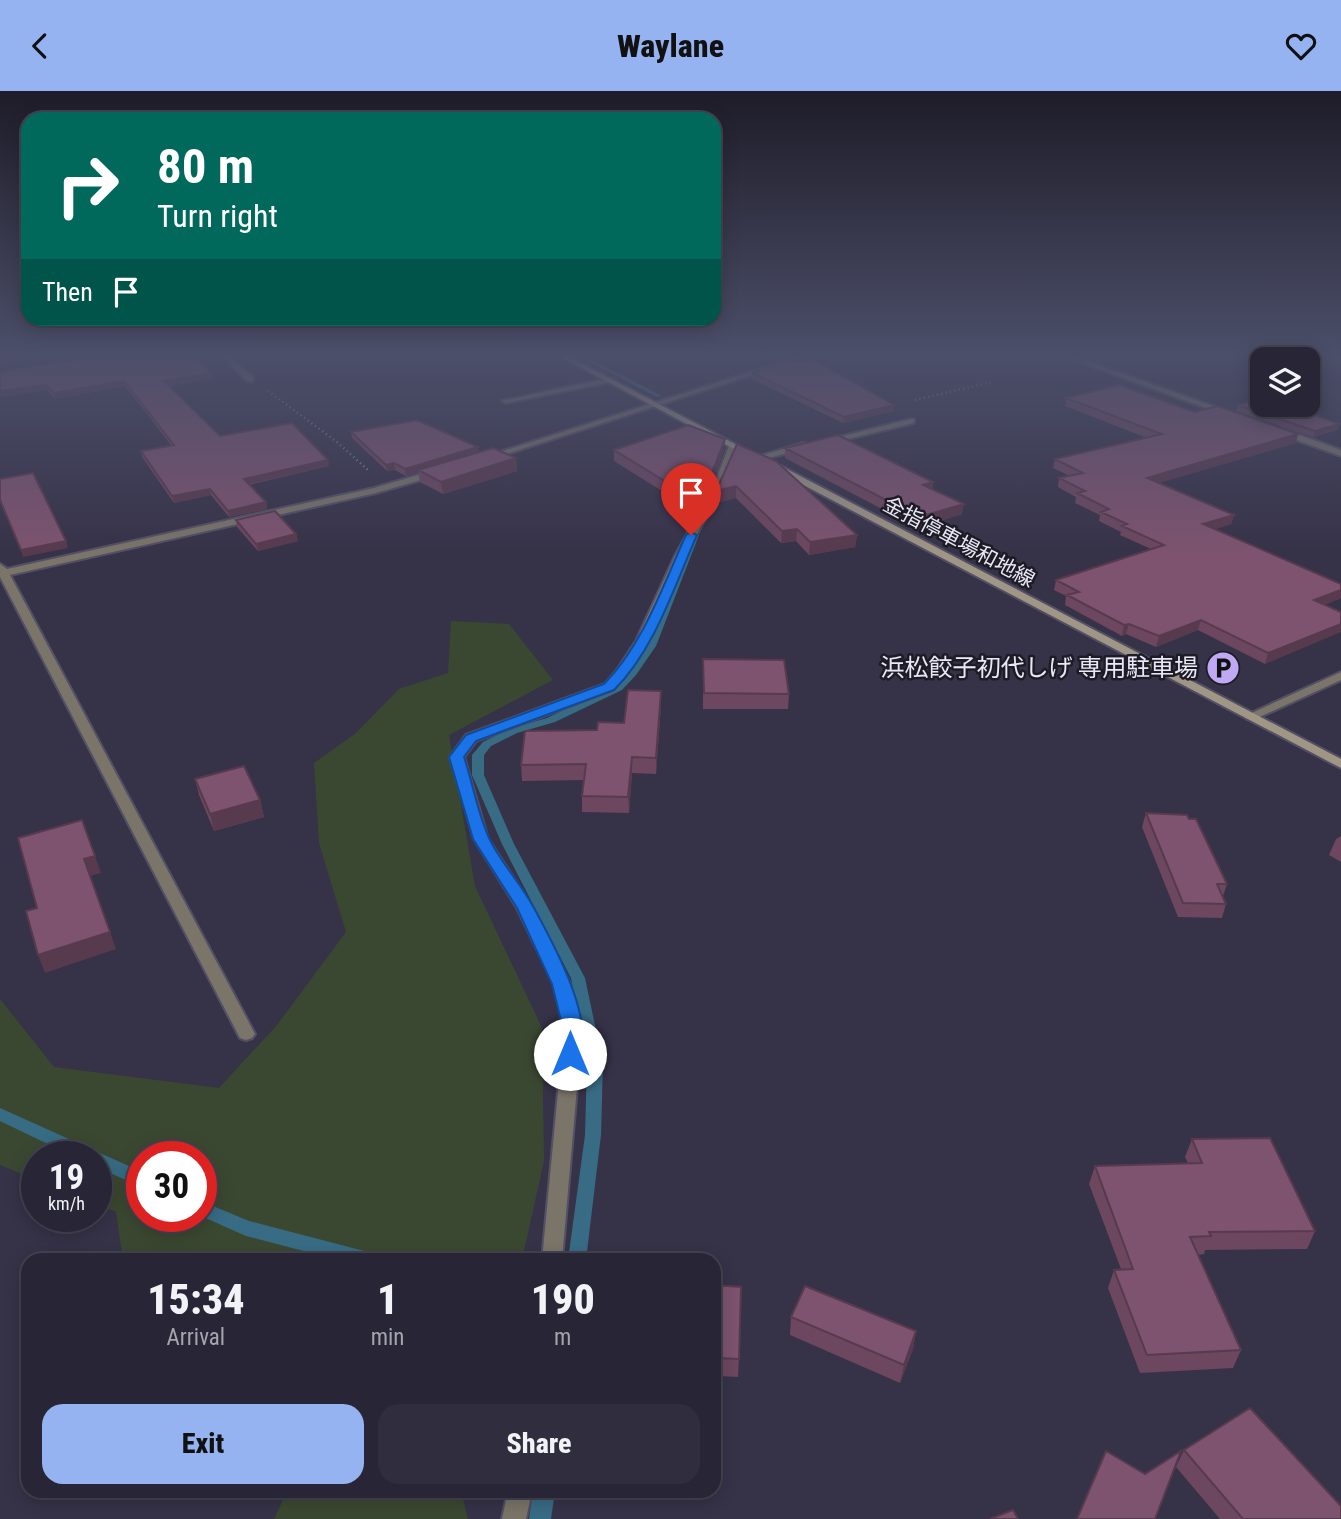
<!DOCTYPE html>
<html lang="en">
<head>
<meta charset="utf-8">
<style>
	:root { --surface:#282636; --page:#302e3e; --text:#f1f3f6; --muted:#a5a5ad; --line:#444351; --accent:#95b2f1 }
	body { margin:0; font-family:"Roboto Condensed","Noto Sans JP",sans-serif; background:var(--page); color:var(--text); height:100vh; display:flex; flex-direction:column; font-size:26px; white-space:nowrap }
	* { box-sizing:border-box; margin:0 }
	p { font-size:23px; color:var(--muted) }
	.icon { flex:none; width:38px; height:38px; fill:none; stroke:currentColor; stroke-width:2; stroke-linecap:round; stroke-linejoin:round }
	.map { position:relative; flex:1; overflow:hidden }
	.sheet { position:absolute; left:21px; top:1162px; width:700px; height:245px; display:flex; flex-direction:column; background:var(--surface); border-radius:21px; box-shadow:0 4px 18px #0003,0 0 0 2px var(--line) }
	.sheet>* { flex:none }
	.top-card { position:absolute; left:21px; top:21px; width:700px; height:214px; border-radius:21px; box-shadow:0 4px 18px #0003,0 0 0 2px var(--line); background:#00695c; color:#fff; overflow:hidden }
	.fabs { position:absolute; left:1250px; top:256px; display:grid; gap:14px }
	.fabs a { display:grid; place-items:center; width:70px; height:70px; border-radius:14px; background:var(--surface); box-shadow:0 4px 18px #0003,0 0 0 2px var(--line); font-size:35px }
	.speed { position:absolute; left:21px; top:1050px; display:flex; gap:14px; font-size:35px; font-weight:700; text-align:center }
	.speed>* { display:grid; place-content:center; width:91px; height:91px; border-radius:50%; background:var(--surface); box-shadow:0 4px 18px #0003,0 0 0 2px var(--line); line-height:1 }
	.speed small { font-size:18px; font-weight:400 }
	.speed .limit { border:10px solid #d22; background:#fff; color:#111 }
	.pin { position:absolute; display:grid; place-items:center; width:60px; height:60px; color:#fff; margin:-72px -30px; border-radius:50% 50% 50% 0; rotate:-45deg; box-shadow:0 0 7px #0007 }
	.pin .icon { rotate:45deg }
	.me { position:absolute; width:77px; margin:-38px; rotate:0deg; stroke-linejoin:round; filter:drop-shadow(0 0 5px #0008) }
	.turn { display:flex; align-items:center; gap:24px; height:147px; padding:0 21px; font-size:32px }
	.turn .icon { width:91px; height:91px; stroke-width:2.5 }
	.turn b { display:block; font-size:49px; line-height:60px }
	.then { display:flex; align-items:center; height:66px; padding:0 21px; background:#0003; gap:14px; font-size:26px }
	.eta { display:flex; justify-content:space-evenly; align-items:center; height:119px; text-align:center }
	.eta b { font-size:42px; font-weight:800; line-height:49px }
	.button { display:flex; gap:14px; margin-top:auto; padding:14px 21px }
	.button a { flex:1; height:80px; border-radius:21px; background:var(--accent); color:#111; font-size:28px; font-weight:800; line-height:80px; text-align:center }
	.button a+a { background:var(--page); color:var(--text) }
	header { display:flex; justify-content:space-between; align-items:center; height:91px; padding:0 21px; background:var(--accent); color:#111; font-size:32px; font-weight:800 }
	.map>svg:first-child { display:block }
	.green { fill:#3b4831; fill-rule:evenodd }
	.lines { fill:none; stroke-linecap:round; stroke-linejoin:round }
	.stream { fill:#386c85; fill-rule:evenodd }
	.street-casing { stroke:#534f64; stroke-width:4 }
	.secondary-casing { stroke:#534f64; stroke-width:4 }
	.path { stroke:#8c899b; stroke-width:2.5; stroke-dasharray:1 3.5; stroke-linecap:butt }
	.street { fill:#7a7469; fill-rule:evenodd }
	.secondary { fill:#a09685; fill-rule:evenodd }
	.wall { fill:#6c475f }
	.shaded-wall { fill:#583a4e }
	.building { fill:#7d536f; stroke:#583a4e; stroke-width:2 }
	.route { fill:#1a73e8; stroke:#114b97; stroke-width:2 }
	.labels { text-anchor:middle; stroke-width:5; stroke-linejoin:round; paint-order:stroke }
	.far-street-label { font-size:21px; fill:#eae8f6; stroke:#1d1c26 }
	.poi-label { font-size:24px; fill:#eae8f6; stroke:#1d1c26; text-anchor:end }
</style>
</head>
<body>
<header><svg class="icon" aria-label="back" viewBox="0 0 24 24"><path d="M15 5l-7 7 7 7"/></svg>Waylane<svg class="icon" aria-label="heart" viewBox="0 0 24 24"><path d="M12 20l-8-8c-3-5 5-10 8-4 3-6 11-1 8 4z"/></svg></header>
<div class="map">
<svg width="1341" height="1428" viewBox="0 0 1341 1428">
	<rect width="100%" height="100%" fill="#363248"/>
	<path class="green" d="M1256,263H1341V278L1307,272V268H1282Z
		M451,530L509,533L553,589L449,644L475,795L542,937L544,1070L522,1169H123L116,1121L96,1112V1066H37V1089L0,1074V908L54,976L219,997L277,934L346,841L319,752L314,672L356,642L399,598L448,582ZM142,1066H201V1125H142Z
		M287,1400H461L468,1428H274Z"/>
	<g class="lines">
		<path class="stream" d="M574,263H581L662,305L657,306Z
			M1295,263H1310L1341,267V271Z
			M695,441L699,444L656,555L636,584L622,599L555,631L517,642L491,655L484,664V684L514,753L585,887L603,972L601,1044L586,1169H568L585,1044L587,972L571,887L502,753L472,684V664L483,651L509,638L547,627L614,595L628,580L646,555L691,444Z
			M0,1017L142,1081V1096L96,1076V1066H75L0,1030Z
			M201,1110L249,1130L368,1161L374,1163L377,1169H338L246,1145L201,1125Z
			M533,1400H555L551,1428H529Z"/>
		<defs>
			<path id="street" d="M218,263H225L253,286V290H247Z
				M807,263H818L488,369L481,367Z
				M1057,263H1067L1235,323L1228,325Z
				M609,287H612V291L506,312L502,310Z
				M911,328H914V332L823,354L819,351Z
				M1277,338H1283L1341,359V365L1277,342Z
				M730,352L737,354C726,395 703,429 685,466C662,512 648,559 613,599L476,650L464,666L488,748L533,817L570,893L582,938L562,1169H542L564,938L554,893L517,817L474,748L450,666L466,644L605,593L617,579L636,550L675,465L713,397Z
				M803,352L806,353V357L757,370L753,367Z
				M435,379L438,380V384L376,402L10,484L255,943L252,947L246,949L240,947L0,486V473L7,478L374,397Z
				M1341,581V589L1255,628H1247L1245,625Z
				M508,1400H532L526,1428H502Z"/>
			<path id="secondary" d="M555,263H564L754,363L747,365Z
				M775,375H781L1341,668V677L775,379Z"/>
		</defs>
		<use href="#street" class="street-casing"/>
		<use href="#secondary" class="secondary-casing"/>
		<path class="path" d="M268,300L337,351L368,379
			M915,309L993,291"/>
		<use href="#street" class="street"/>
		<use href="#secondary" class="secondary"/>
	</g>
	<path class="wall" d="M106,263H196L194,264L211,282L212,288L169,295L220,345L329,375L249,394L266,411L267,418L229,426L211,404L174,412L142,366L141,360L171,354L125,295L55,308L47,299L0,306Z
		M753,282L894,320L843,332L752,288Z
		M1066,307L1195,321L1298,343L1296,352L1158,392L1234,424L1231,433L1215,438L1341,507L1324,514L1265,573L1198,539L1156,556L1126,543L1122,545L1065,514L1066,505L1054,499L1056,489L1151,458L1120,444L1121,441L1099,430L1100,424L1075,412L1076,406L1058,396L1059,387L1070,385L1053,377L1055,368L1147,347L1065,315Z
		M1238,314L1339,333L1337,339L1313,346L1236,320Z
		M351,341L516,367L517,380L443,403L420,391L418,381L406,385L395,379L387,380L352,347Z
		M737,353L857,444L855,456L809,464L796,450L781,452L736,407L716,412Z
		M785,357L933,391L932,398L962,423L918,437L785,367Z
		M614,359H724L711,396L699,416L691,418L614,370Z
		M236,429L296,443L298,450L258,460L237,436Z
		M703,568L789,603L788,618H703Z
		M661,600V615L656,683L632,682L629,722L582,721V705L584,689L522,690L521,674L597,639L624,632Z
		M195,688L260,709L264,726L214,740L199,704Z
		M1146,722L1227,793L1223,805L1226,813L1222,827L1178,826L1142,736Z
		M1341,745V771L1329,764L1336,748Z
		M1192,1048L1315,1140L1307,1158L1205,1159L1204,1163L1198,1164L1241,1259L1233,1277L1140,1282L1108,1197L1114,1179L1121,1178L1089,1093L1095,1075L1188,1072L1185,1066Z
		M714,1194L739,1268L738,1286L718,1285L716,1324L714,1323Z
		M791,1226L916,1240L913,1258L900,1292L790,1244Z
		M1184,1359L1341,1428H1220L1176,1376Z"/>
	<path class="shaded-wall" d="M56,263H91L0,277V272Z
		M211,282L212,288L165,295L164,290Z
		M124,290L125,295L55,308L54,302Z
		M46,294L47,299L0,306V300Z
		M894,314V320L843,332L844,326Z
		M1339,333L1337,339L1313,346L1315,340Z
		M1298,343L1296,352L1145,396L1147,387Z
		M725,348L724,359L711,396L699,416L691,418V406Z
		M478,356L479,362L418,379V381L406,385L405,378Z
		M516,367L517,380L443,403L441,391Z
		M328,369L329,375L245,394L244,388Z
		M394,372L395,379L387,380L386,374Z
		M933,391L932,401L923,394Z
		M736,395V407L716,412V400Z
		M210,398L211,404L174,412L172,405Z
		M266,411L267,418L229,426L228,420Z
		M964,413L962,423L918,437L919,426Z
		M1234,424L1231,433L1201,443L1203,433Z
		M797,438L796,450L781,452L782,440Z
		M296,443L298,450L258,460L256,453Z
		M857,444L855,456L809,464L810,451Z
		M66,450L68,457L23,466L21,459Z
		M1341,499V507L1310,519L1314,509Z
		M1201,529L1198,539L1156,556L1159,545Z
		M1129,533L1126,543L1122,545L1124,534Z
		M1341,533V541L1265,573L1268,562Z
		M661,600V615L656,683V667Z
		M632,666V682L629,722L628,706Z
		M260,709L264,726L214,740L210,723Z
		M95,765L101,782L90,785L84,768Z
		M110,841L116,858L45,882L38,864Z
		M916,1240L913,1258L900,1292L904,1274Z"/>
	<path class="building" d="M0,263H56L0,272Z
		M106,263H193L211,282L164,290L220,345L292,332L328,369L244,388L266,411L228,420L210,398L172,405L141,360L174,354L124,290L54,302L46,294L0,300V281Z
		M812,268L894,314L844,326L753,282L785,271Z
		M1119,294L1195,321L1218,315L1298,343L1147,387L1234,424L1203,433L1341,493V499L1314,509L1341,521V533L1268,562L1201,529L1159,545L1129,533L1124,534L1067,504L1079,501L1056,489L1164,454L1122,435L1127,433L1101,421L1109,418L1077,402L1085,400L1059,387L1083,382L1055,368L1162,343L1066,307Z
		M1262,307V313H1286L1339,333L1315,340L1238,314Z
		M417,329L478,356L405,378L394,372L386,374L351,341Z
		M688,334L725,348L711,384L699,404L691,406L614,359Z
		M838,344L933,391L923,394L964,413L919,426L785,357Z
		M737,353L776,370L857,444L810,451L797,438L782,440L736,395L716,400Z
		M493,357L516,367L441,391L418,379Z
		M33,382L66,450L21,459L0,409V388Z
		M275,420L296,443L256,453L236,429Z
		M703,568L784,569L789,603L704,602Z
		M628,599L661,600L656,667L632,666L628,706L582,705L586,673L521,674L525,640L597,639L598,631L624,632Z
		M244,675L260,709L210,723L195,688Z
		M1146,722L1187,724L1189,728H1196L1227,793H1217L1226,813L1183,812Z
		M82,729L95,765L84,768L110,841L38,864L26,820L37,817L18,747Z
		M1270,1047L1315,1140L1209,1141L1211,1145L1190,1146L1241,1259L1147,1264L1114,1179L1133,1178L1095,1075L1202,1072L1192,1048Z
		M714,1194L741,1196L739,1268L718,1267L717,1306H714Z
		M805,1195L916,1240L904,1274L791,1226Z
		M1250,1317L1341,1415V1428H1243L1184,1359Z
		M1106,1360L1145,1383L1181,1360L1155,1428H1077Z
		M1013,1419L1018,1428H990Z"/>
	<linearGradient id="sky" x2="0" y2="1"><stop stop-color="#1e1c28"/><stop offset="0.57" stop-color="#4c4f6a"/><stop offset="1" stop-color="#4c4f6a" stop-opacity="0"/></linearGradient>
	<rect width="1341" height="463" fill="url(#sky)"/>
	<path class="route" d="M691,441L697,444C674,496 655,558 614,599L476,650L464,666C473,693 478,724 490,749C502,773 521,793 534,817C552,850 598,933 578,969L570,971L563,969L560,963L563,938L552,893L517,817L473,748L449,666L466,644L604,593C643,554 663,494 686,444Z"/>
	<defs>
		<symbol id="parking-disc" viewBox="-11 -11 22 22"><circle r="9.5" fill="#bfa8f4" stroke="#1d1c26"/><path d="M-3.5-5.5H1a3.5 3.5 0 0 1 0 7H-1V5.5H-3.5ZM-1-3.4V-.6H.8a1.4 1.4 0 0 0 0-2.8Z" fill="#111"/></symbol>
	</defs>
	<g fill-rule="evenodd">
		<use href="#parking-disc" x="1204" y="558" width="38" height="38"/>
	</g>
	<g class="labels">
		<g class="far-street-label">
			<text transform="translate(959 451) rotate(28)" y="7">金指停車場和地線</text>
		</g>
		<g class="poi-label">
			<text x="1198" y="585">浜松餃子初代しげ 専用駐車場</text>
		</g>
	</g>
</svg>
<div class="fabs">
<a><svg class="icon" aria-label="layers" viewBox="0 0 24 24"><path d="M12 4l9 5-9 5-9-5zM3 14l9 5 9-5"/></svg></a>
</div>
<div class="speed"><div>19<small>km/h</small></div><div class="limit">30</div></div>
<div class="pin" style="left:691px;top:444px;background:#d93025"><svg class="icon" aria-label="arrive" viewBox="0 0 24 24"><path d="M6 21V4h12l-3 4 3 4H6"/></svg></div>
<svg class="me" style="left:570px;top:963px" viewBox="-20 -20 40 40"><circle r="19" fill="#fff"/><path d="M0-13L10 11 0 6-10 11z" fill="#1a73e8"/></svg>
<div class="top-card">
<div class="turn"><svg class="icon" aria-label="right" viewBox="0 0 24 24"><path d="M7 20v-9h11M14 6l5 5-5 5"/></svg><div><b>80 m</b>Turn right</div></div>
<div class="then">Then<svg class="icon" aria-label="arrive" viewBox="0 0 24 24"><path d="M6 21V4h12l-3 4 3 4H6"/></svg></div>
</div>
<section class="sheet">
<div class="eta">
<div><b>15:34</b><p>Arrival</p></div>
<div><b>1</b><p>min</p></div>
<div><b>190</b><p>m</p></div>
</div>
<div class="button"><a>Exit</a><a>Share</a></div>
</section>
</div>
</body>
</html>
